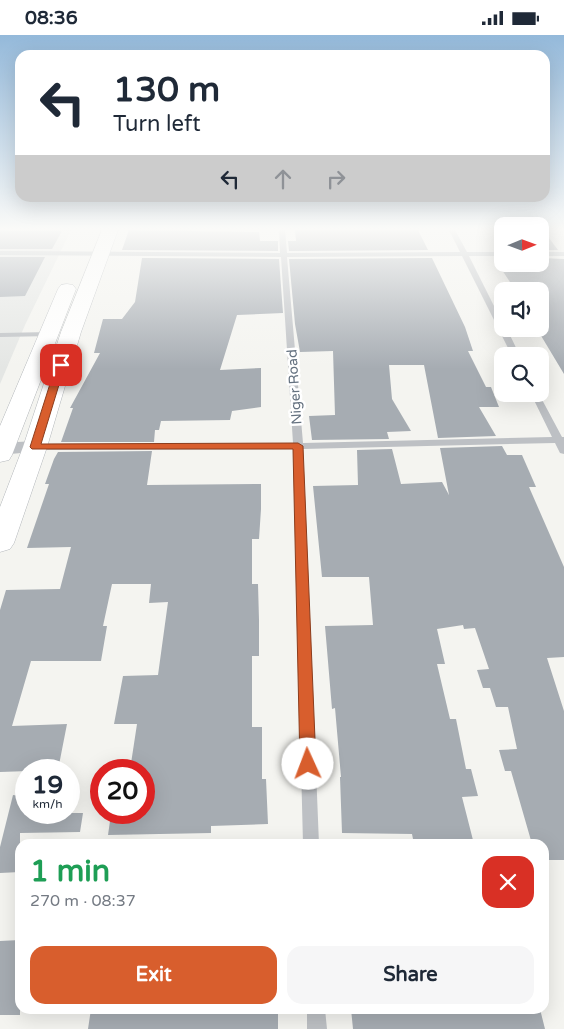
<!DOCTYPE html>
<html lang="en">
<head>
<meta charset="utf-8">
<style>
	:root { --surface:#fff; --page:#f6f6f7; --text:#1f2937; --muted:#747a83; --accent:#d85e2d }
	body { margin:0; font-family:"Varela Round",sans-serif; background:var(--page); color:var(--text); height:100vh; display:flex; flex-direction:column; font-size:19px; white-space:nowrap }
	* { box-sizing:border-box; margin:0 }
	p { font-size:16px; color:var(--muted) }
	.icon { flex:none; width:28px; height:28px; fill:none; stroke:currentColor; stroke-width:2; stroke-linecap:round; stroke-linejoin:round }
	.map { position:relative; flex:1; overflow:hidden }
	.panel { position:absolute; left:15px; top:804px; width:534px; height:175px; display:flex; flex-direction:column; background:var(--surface); border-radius:15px; box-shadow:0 5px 20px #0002 }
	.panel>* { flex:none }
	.top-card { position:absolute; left:15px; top:15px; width:535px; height:152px; border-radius:15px; box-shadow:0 5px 20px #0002; background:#fff; color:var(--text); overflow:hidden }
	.needle { width:32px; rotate:89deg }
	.buttons { position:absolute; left:494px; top:182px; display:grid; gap:10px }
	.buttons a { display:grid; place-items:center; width:55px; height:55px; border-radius:10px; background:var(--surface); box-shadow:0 5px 20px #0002; font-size:25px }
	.speed { position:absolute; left:15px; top:724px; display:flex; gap:10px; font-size:25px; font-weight:700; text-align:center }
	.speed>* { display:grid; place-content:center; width:65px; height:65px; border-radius:50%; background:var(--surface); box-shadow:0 5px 20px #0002; line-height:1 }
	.speed small { font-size:12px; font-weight:400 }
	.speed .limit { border:8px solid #d22; background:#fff; color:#111 }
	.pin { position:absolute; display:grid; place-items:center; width:42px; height:42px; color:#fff; margin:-21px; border-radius:10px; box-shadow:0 2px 8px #0006 }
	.me { position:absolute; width:55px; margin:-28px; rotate:358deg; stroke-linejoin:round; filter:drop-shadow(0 0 4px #0008) }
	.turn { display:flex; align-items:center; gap:18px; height:105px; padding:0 15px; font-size:22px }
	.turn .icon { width:65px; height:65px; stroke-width:2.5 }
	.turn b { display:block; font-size:35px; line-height:42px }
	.lanes { display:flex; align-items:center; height:48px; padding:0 15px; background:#0003; justify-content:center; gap:25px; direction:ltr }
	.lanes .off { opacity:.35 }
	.round { display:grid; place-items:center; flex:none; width:52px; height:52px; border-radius:15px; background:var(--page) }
	.headline { display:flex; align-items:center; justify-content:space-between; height:85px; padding:0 15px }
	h1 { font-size:30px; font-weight:700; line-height:38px; color:#1e9e55 }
	.cta { display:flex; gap:10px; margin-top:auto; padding:10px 15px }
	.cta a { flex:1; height:58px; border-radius:15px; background:var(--accent); color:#fff; font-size:20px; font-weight:700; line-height:58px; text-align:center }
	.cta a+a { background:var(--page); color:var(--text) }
	.status { display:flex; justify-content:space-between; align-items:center; height:35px; padding:0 25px; background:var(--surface); direction:ltr }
	.status svg { height:14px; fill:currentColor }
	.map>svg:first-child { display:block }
	.built { fill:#e4e6e4 }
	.building { fill:#a6acb2 }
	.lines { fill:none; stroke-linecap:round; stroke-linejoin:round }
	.secondary-casing { stroke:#b2b6ba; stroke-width:1 }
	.service { fill:#bdc0c4; fill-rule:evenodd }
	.minor { fill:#bdc0c4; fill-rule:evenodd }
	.secondary { fill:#fff; fill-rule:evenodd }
	.route { fill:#d85e2d; stroke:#8c3d1d }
	.labels { text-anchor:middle; stroke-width:5; stroke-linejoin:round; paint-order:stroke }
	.street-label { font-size:14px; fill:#657280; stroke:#fff }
</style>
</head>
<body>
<div class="status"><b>08:36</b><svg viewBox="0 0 49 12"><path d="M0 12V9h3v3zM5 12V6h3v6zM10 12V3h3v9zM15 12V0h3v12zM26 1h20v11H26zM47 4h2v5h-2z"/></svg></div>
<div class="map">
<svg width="564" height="994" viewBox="0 0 564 994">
	<rect width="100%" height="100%" fill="#f4f4f0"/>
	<path class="built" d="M0,195H71L25,290L0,349Z"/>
	<path class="building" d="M0,195L31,196H62L52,214H0Z
		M129,195L259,197L260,206H278V216L122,215Z
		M295,195H418L428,215L289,216L288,206H296Z
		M540,195H543L558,215H540Z
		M0,222H45L25,261L0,262Z
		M142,223L279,224L283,278L237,280L220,335L261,333V372L232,376L230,385L161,386L159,395H155L154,407H61L73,373H70L100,318H94L103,284H122L135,267Z
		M432,223L465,292L473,316H468L486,352H491L499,372H479L496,401L438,403L424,330H389L392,364L411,396L387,397L389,404L312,405L309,381L335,380L333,316L300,317L295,289L289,224Z
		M540,223L564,224V339L540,299V256H516L498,229H540Z
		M502,411L507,420H522L536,452H529L564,532V622L547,623L564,676V825H544V809H532L511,736H505L499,715L517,714L508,672H496L490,653H483L477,635L489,634L475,593L464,594L463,590L437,594L445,629H437L450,684H456L466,734H471L478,761L462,762L474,809H414L412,799L342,798L340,742H341L335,673L332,674L325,591L373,590L369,542H322L313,451L358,450L357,415L392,414L401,449L442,447L449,460L440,413Z
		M152,416L147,450L261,449V474L259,504H252V549H258L259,585V621H252V692H262V744H266L268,789L211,791V798L108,800L111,779H144V735H130L137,689H114L123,641L158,640L168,567L149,568L151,549H112L103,591H107L101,626H31L12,691L67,689L58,735L0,737V575L6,555L60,554L71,512L27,513L49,449H45L54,424L58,417Z
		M13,760L20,761V773H26V778H83L80,797L20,798V837L0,838V812Z
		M20,905V980H0V906Z
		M91,974H278V994H88Z
		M351,974H540L545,994H353Z"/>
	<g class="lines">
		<defs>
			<path id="secondary" d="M102,195H118L81,297L47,412L14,508L10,514L0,517V472L23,412L61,297Z
				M67,249L73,250L76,254L12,420L9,425L0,427V391L58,254L61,250Z"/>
		</defs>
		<use href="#secondary" class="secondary-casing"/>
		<path class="service" d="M279,195H285L287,218L460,217L449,195H455L467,217H502V221H469L502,287V294H507L520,321H512L462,221L287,222L303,408L552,402L531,359H539L562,402H564V419L560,418L555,408L303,414L319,809H303L293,414L35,415L30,412L35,409L293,408L281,222L0,220V216H20L280,218Z
			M540,217H564V221H540Z
			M49,297L53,299L52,301L0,302V298Z
			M307,974H325L327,994H307Z"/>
		<path class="minor" d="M35,406L42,408L45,412L42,416L0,420V408Z"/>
		<use href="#secondary" class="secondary"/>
	</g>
	<linearGradient id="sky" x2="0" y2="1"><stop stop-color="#94b9da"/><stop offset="0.58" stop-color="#fafaf8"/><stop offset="1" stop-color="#fafaf8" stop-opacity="0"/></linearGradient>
	<rect width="564" height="334" fill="url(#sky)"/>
	<path class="route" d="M61,327L65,330L41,409L298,408L303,411L316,729L313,733L308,735L303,733L300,729L293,414H32L30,412L56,330Z"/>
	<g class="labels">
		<g class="street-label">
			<text transform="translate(294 352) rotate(-94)" y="5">Niger Road</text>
		</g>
	</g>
</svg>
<div class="buttons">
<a><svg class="needle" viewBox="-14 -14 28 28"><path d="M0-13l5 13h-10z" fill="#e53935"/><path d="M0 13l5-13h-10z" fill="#747a83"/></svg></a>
<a><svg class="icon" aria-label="sound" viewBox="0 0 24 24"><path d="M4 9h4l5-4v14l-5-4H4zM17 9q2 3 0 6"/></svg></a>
<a><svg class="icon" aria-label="search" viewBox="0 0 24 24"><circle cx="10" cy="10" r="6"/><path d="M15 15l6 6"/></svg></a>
</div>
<div class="speed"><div>19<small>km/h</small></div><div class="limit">20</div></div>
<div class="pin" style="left:61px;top:330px;background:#d93025"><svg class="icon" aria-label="arrive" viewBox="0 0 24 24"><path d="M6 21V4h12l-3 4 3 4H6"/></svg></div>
<svg class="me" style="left:308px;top:729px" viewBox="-20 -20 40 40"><circle r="19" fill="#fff"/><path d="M0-13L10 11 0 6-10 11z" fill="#d85e2d"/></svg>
<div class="top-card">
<div class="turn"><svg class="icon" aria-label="left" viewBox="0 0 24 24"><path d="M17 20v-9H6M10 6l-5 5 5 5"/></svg><div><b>130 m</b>Turn left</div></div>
<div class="lanes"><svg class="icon" aria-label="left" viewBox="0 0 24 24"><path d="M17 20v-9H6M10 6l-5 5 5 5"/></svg><svg class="icon off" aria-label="ahead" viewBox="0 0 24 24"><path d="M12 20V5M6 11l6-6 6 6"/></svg><svg class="icon off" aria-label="right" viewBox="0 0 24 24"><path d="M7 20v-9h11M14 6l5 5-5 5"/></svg></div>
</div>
<section class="panel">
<div class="headline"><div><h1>1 min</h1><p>270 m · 08:37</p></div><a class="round" style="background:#d93025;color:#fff"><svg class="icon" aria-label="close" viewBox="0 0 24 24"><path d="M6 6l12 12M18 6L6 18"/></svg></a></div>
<div class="cta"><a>Exit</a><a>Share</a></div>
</section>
</div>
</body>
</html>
